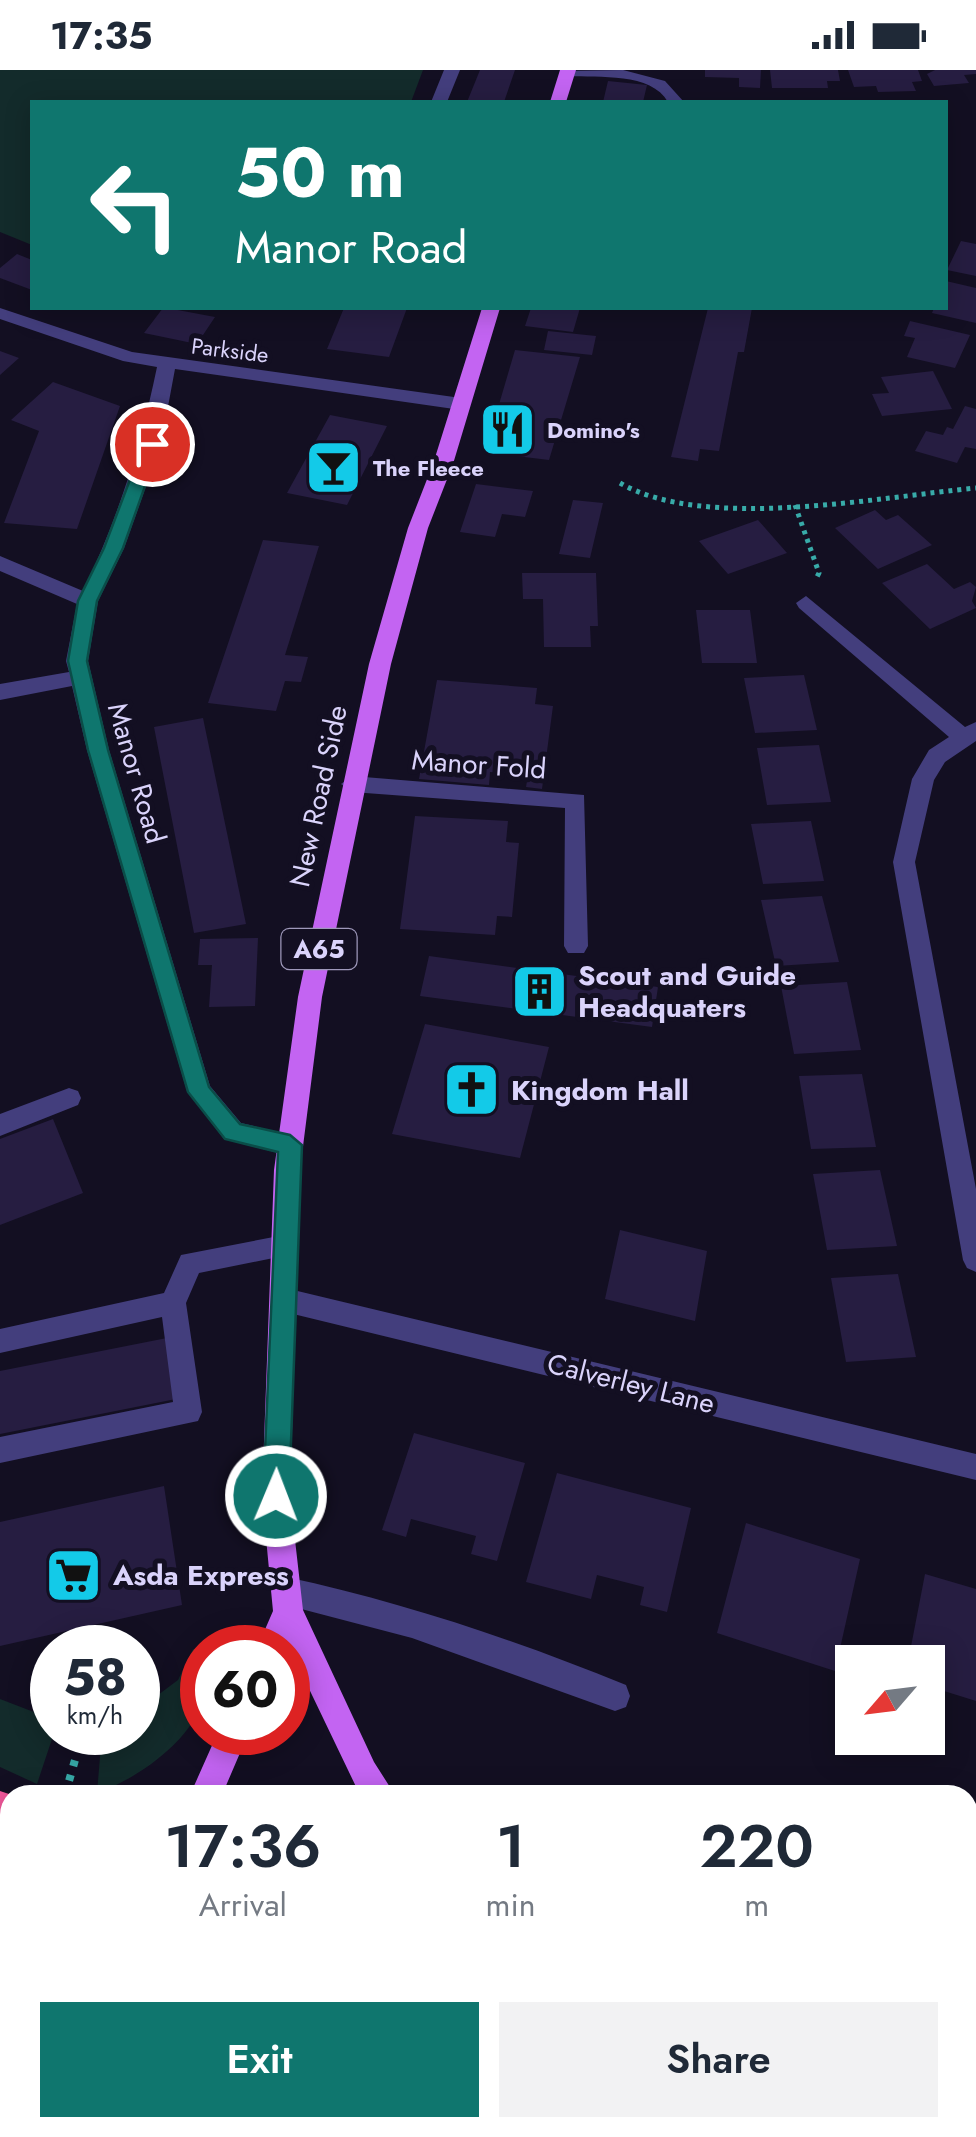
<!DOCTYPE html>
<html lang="en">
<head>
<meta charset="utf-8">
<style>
	:root { --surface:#fff; --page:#f2f2f3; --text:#1f2937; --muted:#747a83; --accent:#0f766e }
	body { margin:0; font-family:Jost,sans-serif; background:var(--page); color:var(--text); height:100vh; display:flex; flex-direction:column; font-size:38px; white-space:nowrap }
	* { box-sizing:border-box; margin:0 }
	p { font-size:32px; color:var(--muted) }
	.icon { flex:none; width:55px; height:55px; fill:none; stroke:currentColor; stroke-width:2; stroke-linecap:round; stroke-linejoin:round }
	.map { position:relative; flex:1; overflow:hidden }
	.details { position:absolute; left:0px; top:1715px; width:978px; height:352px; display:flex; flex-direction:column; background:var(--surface); border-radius:30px 30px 0 0; box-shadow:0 5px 25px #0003 }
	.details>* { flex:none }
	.top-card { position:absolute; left:30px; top:30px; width:918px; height:210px; border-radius:0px; box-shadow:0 5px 25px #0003; background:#0f766e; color:#fff; overflow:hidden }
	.needle { width:65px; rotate:242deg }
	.controls { position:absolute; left:835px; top:1575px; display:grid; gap:20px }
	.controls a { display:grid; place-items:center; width:110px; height:110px; border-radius:0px; background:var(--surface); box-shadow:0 5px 25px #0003; font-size:50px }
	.speed { position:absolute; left:30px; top:1555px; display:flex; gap:20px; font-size:50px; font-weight:700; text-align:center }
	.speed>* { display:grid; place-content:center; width:130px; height:130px; border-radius:50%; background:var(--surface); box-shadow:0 5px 25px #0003; line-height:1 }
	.speed small { font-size:25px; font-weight:400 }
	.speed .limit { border:15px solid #d22; background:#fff; color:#111 }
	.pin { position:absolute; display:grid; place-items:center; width:85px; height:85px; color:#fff; margin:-42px; border:5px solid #fff; border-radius:50%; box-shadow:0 2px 10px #0007 }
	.me { position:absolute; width:110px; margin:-55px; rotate:1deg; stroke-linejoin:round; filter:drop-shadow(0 0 8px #0008) }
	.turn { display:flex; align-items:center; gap:35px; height:210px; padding:0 40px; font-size:45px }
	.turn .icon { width:130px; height:130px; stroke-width:2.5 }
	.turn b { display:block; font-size:70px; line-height:85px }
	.eta { display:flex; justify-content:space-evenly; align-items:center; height:170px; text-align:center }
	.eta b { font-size:60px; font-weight:600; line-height:70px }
	.button { display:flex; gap:20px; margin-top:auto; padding:20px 40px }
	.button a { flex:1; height:115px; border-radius:0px; background:var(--accent); color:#fff; font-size:40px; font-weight:600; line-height:115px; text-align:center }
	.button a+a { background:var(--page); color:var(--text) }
	.status { display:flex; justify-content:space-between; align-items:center; height:70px; padding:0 50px; background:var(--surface); direction:ltr }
	.status svg { height:28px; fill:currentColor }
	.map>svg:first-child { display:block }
	.green { fill:#132b2b }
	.building { fill:#261d41 }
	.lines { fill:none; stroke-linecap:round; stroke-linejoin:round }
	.path-far1 { stroke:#38aba9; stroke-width:5; stroke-dasharray:4 5; stroke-linecap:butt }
	.path { stroke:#38aba9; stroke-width:8; stroke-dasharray:6 9; stroke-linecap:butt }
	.minor { fill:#433e7d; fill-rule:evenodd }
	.major { fill:#c364f2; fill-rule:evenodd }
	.highway { fill:#f2589b; fill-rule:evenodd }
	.route { fill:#0f766e; stroke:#0a4d48; stroke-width:2.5 }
	.labels { text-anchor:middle; stroke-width:10; stroke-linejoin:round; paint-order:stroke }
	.far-street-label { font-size:22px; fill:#dad3fb; stroke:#130f22 }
	.far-poi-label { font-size:22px; font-weight:bold; fill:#dad3fb; stroke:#130f22; text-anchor:start }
	.shield { fill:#130f22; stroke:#9e98ba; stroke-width:2.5 }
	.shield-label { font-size:25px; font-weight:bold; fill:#dad3fb }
	.street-label { font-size:28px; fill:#dad3fb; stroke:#130f22 }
	.poi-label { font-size:28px; font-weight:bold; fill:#dad3fb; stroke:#130f22; text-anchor:start }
</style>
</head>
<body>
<div class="status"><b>17:35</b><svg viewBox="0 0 49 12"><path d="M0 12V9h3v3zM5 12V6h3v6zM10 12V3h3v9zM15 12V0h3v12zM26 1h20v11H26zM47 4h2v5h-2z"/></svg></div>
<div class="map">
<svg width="976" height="2067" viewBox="0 0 976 2067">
	<rect width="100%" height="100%" fill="#130f22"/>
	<path class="green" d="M0,0H423L411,32H32V175L0,162Z
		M193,1579L202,1580C203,1595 206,1614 202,1629C193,1671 135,1710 97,1723L102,1663L138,1662V1640L178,1610Z
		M0,1629L52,1649L54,1663L37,1714L0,1697Z
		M159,2058H390L380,2067H166Z"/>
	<path class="building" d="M480,0H515L504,32H467Z
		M705,0H761L760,18L739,17V8L705,7Z
		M770,0H838L840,11H827L828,18H772Z
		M848,0H918L922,11L912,12L916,21L878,22L876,16L854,17Z
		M935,0H976V4L964,5L969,13L934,16L927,4Z
		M608,11L647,15L643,32H603Z
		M961,171L976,174V206L947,200Z
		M17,184L32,190V220L0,208V198Z
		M946,211L976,218V253L932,243L934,238H945Z
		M163,238H167L215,247L197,274L144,263Z
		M344,238H407L389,287L327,279Z
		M531,238H580L573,262L525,256Z
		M708,238H752L744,282H738L719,381L700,379L698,391L671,387Z
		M910,251L970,265L955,298L907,287L915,268L904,266Z
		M548,261L596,266L592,285L544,280Z
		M515,280L580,287L549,390L485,382Z
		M0,281L19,288L0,305Z
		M933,301L952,339L882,346L872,324L889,323L881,307Z
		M53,312L120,336L77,459L4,453L39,361L11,350Z
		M965,336L976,339V379L965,377L957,393L915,381L926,361L943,365L947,357L953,359Z
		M330,345L387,356L347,435L287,423Z
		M476,414L533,421L525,447L502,444L495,467L460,462Z
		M573,430L603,433L590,488L559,484Z
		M875,440L886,450L898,445L932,475L878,499L835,458Z
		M758,450L787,483L728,504L699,471Z
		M263,470L319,476L285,585L308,587L301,612L285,611L276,641L208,633Z
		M927,494L954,519L970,512L976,517L972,531L976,538L930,559L882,513Z
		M522,503H596L598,556H590L591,577H544L543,529H523Z
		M696,540H750L757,593H702Z
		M804,605L817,660L755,663L744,608Z
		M437,610L537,618L535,634L553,636L542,719L526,717L528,705L490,702L489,715L419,709Z
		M203,648L246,854L194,863L154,657Z
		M819,675L831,732L767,735L757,678Z
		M415,746L508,751L506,772L519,773L512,847L497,846L495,865L400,859Z
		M811,751L824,811L763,814L751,754Z
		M822,826L839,892L776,896L761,830Z
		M258,868L255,936L209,937L212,895H198L200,869Z
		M429,886L658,917L652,957L420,926Z
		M847,912L861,980L794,984L781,916Z
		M425,954L549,977L520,1088L392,1064Z
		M862,1004L876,1077L811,1079L799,1006Z
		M53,1049L83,1123L0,1155V1069Z
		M880,1100L897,1176L827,1180L813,1104Z
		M620,1160L707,1181L695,1251L605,1229Z
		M898,1204L916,1287L846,1292L831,1208Z
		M172,1267L181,1328L0,1364V1301Z
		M414,1363L525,1393L497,1491L471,1484L476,1466L411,1449L406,1467L382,1460Z
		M557,1403L691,1438L667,1542L640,1535L644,1517L597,1505L591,1529L526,1512Z
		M164,1416L182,1535L0,1576V1452Z
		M746,1453L860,1489L835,1601L717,1563Z
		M925,1504L976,1519V1631L928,1616V1592H908Z"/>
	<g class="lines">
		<path class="path-far1" d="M620,413C705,462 878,427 976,418
			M795,435L819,503L816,509"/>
		<path class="path" d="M65,1725L83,1662
			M0,1793L10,1798
			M0,2037L10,2056
			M11,2058L16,2067"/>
		<path class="minor" d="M444,0H460L447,32H431Z
			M623,0L665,11L684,32H668C651,2 599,8 568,6L560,1Z
			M0,238L132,282L461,328L470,334L461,340L175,299L161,374L124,478L98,531L88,591L109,680L210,1016L241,1053L299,1067L303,1075L299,1083L290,1086L224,1069L187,1021L87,680L72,616L0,630V614L69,602L66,591L77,534L0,501V486L83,521C118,449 141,375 157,297L123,291L0,249Z
			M806,526L965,657L976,652V671L945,692L934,710L915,792L976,1119V1202L967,1198L963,1190L893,792L912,709L929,680L949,667L799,538L796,533Z
			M352,706L584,725L588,876L584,883H568L564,876L565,738L352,722L341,714Z
			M69,1018L78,1021L81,1028L78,1035L0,1066V1044Z
			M284,1165L293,1168L297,1176L293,1184L199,1203L186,1233L202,1342L198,1351L0,1393V1367L173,1332L162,1247L0,1283V1259L164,1223L181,1185Z
			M285,1218L976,1384V1410L285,1242L276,1238L272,1230L276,1222Z
			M286,1507C402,1532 516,1570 626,1615L630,1626L626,1637L615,1641L412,1568L286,1535L276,1531L271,1521L276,1511Z"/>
		<path class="major" d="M560,0H576L566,32H550Z
			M482,238H500L453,394L428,458L391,594L322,927L300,1100L290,1426L303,1540L374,1692L395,1725H360L288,1575L257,1578L273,1541L262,1426L274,1100L298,927L369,594L408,458L433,394Z
			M218,1662H249L222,1725H190Z"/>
		<path class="highway" d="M0,1721L12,1725L10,1762L0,1759Z
			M0,1896L10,1900V1951L0,1947Z
			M60,2058H100L104,2067H62Z
			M441,2058H484L481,2067H437Z
			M582,2058H633L637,2067H585Z"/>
	</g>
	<path class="route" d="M145,370L160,374L123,478L97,531L87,591L108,680L209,1017L240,1054L290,1065L302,1075L289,1426L285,1435L276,1439L267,1435L263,1426L278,1082L225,1069L188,1022L88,680L68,591L78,531L104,478Z"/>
	<defs>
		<symbol id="restaurant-square" viewBox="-11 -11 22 22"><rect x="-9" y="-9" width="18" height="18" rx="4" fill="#13cae8" stroke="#130f22"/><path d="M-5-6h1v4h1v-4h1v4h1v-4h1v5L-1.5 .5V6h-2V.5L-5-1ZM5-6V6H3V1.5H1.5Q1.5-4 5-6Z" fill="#111"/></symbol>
		<symbol id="bar-square" viewBox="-11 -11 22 22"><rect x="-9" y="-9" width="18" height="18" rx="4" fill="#13cae8" stroke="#130f22"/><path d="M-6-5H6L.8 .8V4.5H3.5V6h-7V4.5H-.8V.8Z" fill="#111"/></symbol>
		<symbol id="building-square" viewBox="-11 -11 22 22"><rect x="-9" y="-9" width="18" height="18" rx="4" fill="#13cae8" stroke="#130f22"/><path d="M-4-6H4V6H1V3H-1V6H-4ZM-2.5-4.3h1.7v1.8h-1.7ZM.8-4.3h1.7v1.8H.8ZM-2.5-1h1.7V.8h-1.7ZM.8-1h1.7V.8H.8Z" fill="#111"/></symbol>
		<symbol id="church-square" viewBox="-11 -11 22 22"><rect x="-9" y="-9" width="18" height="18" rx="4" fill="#13cae8" stroke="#130f22"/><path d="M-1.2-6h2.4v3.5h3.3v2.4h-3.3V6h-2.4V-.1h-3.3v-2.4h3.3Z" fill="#111"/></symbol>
		<symbol id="supermarket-square" viewBox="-11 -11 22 22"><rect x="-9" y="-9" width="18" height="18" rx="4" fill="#13cae8" stroke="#130f22"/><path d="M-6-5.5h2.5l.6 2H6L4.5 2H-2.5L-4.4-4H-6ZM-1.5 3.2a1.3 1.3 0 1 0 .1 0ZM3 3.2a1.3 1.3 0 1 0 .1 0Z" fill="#111"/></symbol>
	</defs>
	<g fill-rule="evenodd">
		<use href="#restaurant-square" x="476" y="328" width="63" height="63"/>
		<use href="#bar-square" x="302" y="366" width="63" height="63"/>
		<use href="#building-square" x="508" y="890" width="63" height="63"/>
		<use href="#church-square" x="440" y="988" width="63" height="63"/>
		<use href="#supermarket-square" x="42" y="1474" width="63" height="63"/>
	</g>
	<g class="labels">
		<g class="far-street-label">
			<text transform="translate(230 280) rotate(7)" y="8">Parkside</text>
		</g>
		<g class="far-poi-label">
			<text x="547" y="368">Domino's</text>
			<text x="373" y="406">The Fleece</text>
		</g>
		<rect class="shield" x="281.5" y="859" width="75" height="40" rx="8"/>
		<g class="shield-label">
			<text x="319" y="888">A65</text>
		</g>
		<g class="street-label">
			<text transform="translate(479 694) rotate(4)" y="10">Manor Fold</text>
			<text transform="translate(137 703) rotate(74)" y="10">Manor Road</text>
			<text transform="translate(318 726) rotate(-78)" y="10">New Road Side</text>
			<text transform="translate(631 1313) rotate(14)" y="10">Calverley Lane</text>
		</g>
		<g class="poi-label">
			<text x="578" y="915">Scout and Guide<tspan x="578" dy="32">Headquaters</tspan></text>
			<text x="511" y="1030">Kingdom Hall</text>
			<text x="113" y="1515">Asda Express</text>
		</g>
	</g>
</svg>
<div class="controls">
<a><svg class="needle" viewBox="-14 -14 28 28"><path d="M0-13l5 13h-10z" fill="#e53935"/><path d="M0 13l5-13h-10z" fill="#747a83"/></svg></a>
</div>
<div class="speed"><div>58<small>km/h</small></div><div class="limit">60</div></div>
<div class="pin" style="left:152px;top:374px;background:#d93025"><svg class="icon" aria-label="arrive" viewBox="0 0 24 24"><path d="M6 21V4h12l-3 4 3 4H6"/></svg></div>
<svg class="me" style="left:276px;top:1426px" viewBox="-20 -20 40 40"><circle r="17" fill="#0f766e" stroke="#fff" stroke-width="3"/><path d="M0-11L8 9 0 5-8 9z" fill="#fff"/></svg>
<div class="top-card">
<div class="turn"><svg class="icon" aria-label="left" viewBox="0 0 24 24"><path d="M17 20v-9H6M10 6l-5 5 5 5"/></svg><div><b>50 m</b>Manor Road</div></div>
</div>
<section class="details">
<div class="eta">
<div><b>17:36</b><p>Arrival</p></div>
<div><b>1</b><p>min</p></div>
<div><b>220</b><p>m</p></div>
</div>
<div class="button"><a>Exit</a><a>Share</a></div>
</section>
</div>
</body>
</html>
